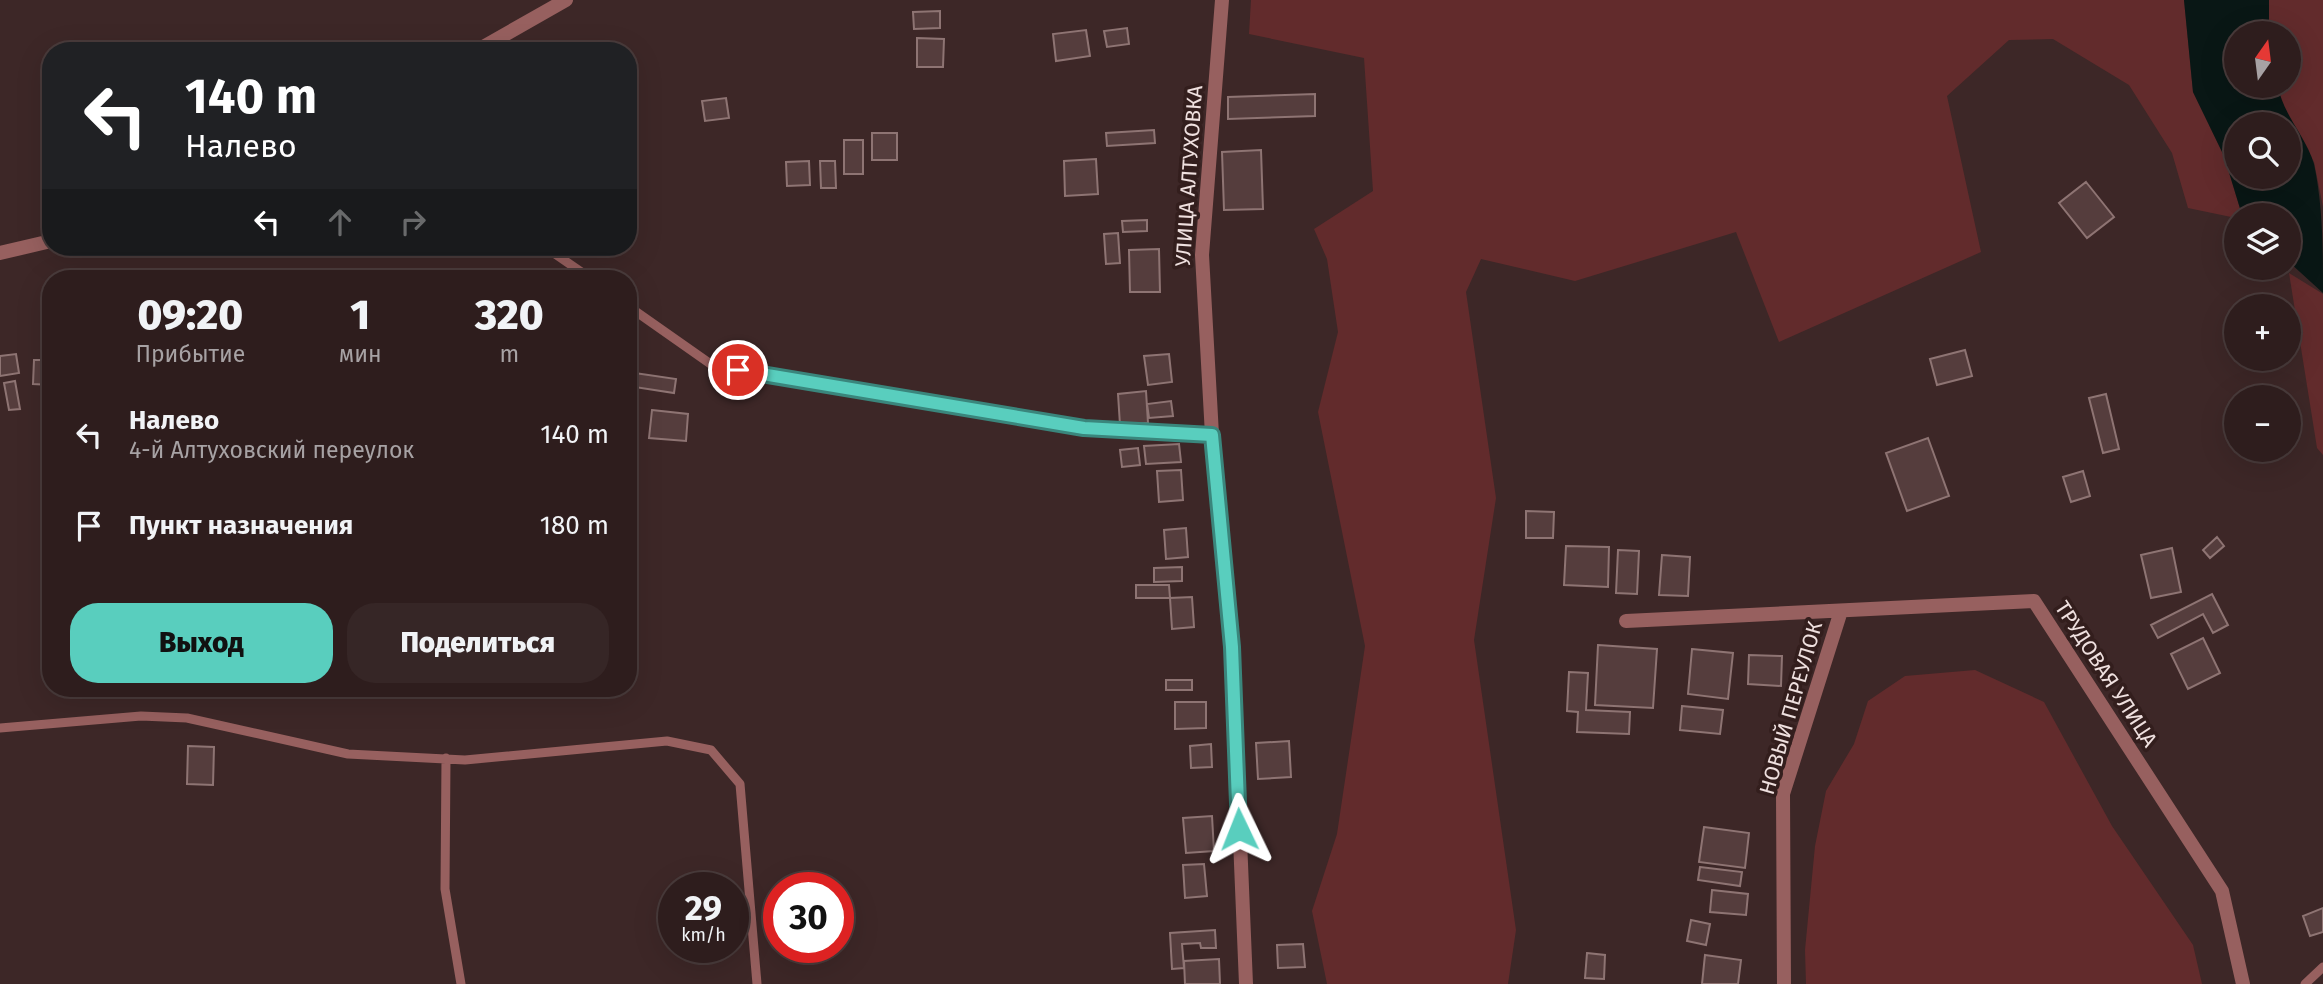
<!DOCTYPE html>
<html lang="ru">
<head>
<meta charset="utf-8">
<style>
	:root { --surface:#2e1d1d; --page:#362626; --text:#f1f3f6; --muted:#a7a2a4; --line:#493b3b; --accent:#59cebe }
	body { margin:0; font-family:"Fira Sans",sans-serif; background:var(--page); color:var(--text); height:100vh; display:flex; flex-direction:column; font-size:26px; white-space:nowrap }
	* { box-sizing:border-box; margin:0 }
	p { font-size:23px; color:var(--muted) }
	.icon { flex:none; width:38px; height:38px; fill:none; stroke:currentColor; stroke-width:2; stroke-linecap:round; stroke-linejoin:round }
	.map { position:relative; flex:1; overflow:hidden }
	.panel { position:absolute; left:42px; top:270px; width:595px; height:427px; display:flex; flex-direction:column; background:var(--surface); border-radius:28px; box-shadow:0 7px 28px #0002,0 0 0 2px var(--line) }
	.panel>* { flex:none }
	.hud { position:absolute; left:42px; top:42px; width:595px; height:214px; border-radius:28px; box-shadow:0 7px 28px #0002,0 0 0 2px var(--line); background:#202124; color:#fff; overflow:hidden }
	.needle { width:46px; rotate:14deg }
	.fabs { position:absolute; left:2224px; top:21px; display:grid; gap:14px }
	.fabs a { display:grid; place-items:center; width:77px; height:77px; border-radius:50%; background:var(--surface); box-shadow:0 7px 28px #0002,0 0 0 2px var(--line); font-size:35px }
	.speed { position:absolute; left:658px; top:872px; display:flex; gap:14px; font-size:35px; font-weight:700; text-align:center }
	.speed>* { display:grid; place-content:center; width:91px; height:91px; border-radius:50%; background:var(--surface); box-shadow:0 7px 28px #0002,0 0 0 2px var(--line); line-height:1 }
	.speed small { font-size:18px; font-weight:400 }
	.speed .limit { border:10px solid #d22; background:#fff; color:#111 }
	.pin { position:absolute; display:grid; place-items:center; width:60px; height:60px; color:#fff; margin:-30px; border:4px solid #fff; border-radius:50%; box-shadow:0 2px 7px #0007 }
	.me { position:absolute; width:77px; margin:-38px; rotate:358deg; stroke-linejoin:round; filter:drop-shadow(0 0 5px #0008) }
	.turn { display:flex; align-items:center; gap:24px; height:147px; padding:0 28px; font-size:32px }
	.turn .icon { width:91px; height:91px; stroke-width:2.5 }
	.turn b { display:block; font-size:49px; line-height:60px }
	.lanes { display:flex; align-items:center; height:66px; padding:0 28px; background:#0003; justify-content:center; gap:35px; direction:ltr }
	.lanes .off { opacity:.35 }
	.eta { display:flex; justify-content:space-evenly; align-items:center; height:119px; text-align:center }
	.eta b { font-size:42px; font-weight:800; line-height:49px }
	.cta { display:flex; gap:14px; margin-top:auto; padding:14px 28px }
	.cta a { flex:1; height:80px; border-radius:28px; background:var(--accent); color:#111; font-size:28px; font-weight:800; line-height:80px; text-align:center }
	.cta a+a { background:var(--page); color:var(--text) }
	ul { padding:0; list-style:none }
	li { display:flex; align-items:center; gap:21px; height:91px; padding:0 28px }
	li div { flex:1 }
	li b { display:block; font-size:26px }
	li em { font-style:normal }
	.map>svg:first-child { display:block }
	.green { fill:#622b2c }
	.water { fill:#091715; fill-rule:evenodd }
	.building { fill:#553d3d; stroke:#8e7473; stroke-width:2 }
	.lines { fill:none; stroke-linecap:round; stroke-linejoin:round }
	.lane { stroke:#97605f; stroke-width:9 }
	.street { stroke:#97605f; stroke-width:14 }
	.route-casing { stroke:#3a867c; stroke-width:18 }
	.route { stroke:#59cebe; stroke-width:12 }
	.labels { text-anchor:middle; stroke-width:7; stroke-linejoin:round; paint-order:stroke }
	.street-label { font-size:21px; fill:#efe0df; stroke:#331e1d }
</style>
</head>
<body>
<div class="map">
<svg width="2323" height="984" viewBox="0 0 2323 984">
	<rect width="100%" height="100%" fill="#3d2727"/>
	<path class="green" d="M1251,0H2184L2193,92L2224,156L2242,215H2236V218L2188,208L2172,153L2129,85L2053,39L2009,40L1947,96L1981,252L1779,342L1736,232L1575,281L1481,259L1466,292L1496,498L1474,640L1516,930L1508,984H1327L1312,911L1337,834L1365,646L1318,412L1338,332L1327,259L1314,229L1373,191L1364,58L1249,34Z
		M2269,0H2323V207L2314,162L2281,103L2278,86H2289V33H2269Z
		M2289,273L2323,294V455L2317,448Z
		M1975,670L2044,702L2112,826L2193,945L2202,984H1806L1805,950L1815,846L1826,791L1854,744L1868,701L1905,676Z"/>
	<path class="water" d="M2184,0H2269V33H2236V86H2278C2283,115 2306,136 2314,164C2323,206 2323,250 2323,293L2289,262V215H2242L2224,156L2193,92ZM2289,124V177H2236V124Z"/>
	<path class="building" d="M940,11V28L914,29L913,12Z
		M1127,28L1129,44L1107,47L1104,31Z
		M1086,30L1090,56L1056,61L1053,34Z
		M917,38L944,39L943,67H917Z
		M1315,94V116L1228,119V97Z
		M726,98L729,118L705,121L702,101Z
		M1154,130L1155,143L1107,146L1106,133Z
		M872,133H897V160H872Z
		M844,140H863V174H844Z
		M1261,150L1263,209L1224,210L1222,152Z
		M1096,159L1098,194L1065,196L1064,161Z
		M809,161L810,185L787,186L786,162Z
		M820,161H835L836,188H821Z
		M2086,182L2114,217L2087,238L2059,203Z
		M1147,220V231L1123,232L1122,221Z
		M1118,233L1120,263L1106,264L1104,234Z
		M1159,249L1160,292H1130L1129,250Z
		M1965,350L1972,376L1937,385L1930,359Z
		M16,354L19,373L0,376V356Z
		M1169,354L1172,382L1148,385L1144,356Z
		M34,360H51V385L33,384Z
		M628,372L676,379L674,393L628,386Z
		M15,381L20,409L9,410L4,383Z
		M1146,391L1148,423L1120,425L1118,394Z
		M2106,394L2119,449L2103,453L2089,398Z
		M1171,401L1173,416L1149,418L1147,404Z
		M652,410L688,414L686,441L649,438Z
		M1928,438L1949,496L1907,511L1886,453Z
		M1179,444L1181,462L1146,464L1144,446Z
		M1138,448L1140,465L1122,467L1120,450Z
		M1181,470L1183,500L1159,502L1157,471Z
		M2083,471L2090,496L2071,502L2063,477Z
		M1526,511L1554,512L1553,538H1526Z
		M1186,528L1188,557L1166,559L1164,530Z
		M2217,537L2224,546L2210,558L2203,550Z
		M1566,546L1609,547L1608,587L1564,585Z
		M2172,548L2181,592L2151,598L2141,555Z
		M1618,550L1639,551L1637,594L1616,593Z
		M1662,555L1690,557L1688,596L1659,595Z
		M1182,567V581L1154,582V568Z
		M1136,585H1169L1170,598H1136Z
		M2212,594L2228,625L2213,633L2203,614L2158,638L2151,625Z
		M1192,597L1194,627L1172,629L1170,598Z
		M2203,638L2220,673L2188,689L2171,654Z
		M1598,645L1657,649L1653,708L1595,705Z
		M1692,649L1733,653L1728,699L1688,694Z
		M1749,655L1782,656L1781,686L1748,684Z
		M1569,672L1588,673L1586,710L1630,712L1629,734L1577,732L1578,712L1567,711Z
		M1166,680H1192V690H1166Z
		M1175,702H1206V728L1175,729Z
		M1682,706L1723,710L1720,734L1680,730Z
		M1289,741L1291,777L1258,779L1256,743Z
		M1211,744L1212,767L1191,768L1190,746Z
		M188,746L214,747L213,785L187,784Z
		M1212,816L1214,851L1186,853L1183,818Z
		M1704,827L1749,833L1745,868L1699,862Z
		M1204,864L1207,896L1185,898L1183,865Z
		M1700,867L1742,872L1740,886L1698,880Z
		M1712,890L1748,894L1746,915L1710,912Z
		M2323,908V932L2310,936L2303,916Z
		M1691,920L1710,924L1706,945L1687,941Z
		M1215,930L1216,948H1201L1200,943L1182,944L1184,968L1172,969L1170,933Z
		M1303,944L1305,967L1278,968L1277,945Z
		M1587,953L1605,955L1604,979L1585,978Z
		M1705,955L1741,960L1738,984H1702Z
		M1219,959L1220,984H1185L1184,961Z"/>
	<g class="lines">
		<path class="lane" d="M545,247L590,278
			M628,306L712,365L1084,428L1212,435
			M0,728L141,716L187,718L348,754L465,760L667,741L711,750L740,784L757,984
			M446,758L445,889L461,984
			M2305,984L2323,967"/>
		<path class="street" d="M1222,0L1202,255L1212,435L1232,647L1246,984
			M476,51L566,0
			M0,253L51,241
			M1626,621L2034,601L2222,891L2243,984
			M1784,984L1783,794L1841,611"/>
	</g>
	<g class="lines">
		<defs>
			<path id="route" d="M738,370L1084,428L1212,435L1232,647L1239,829"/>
		</defs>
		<use href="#route" class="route-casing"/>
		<use href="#route" class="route"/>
	</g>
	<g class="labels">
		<g class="street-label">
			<text transform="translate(1189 176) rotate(-86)" y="7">УЛИЦА АЛТУХОВКА</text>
			<text transform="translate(2106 674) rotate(57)" y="7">ТРУДОВАЯ УЛИЦА</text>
			<text transform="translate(1791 708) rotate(-74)" y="7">НОВЫЙ ПЕРЕУЛОК</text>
		</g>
	</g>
</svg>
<div class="fabs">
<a><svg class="needle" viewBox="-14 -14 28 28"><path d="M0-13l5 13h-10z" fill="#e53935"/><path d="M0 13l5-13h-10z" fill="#a7a2a4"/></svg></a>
<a><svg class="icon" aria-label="search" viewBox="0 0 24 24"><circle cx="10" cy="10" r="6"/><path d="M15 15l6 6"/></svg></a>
<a><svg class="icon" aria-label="layers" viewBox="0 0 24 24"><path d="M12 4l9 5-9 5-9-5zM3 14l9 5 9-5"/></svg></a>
<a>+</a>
<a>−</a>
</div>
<div class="speed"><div>29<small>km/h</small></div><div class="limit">30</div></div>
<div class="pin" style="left:738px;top:370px;background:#d93025"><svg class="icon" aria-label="arrive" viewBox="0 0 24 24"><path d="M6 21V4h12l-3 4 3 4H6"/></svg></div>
<svg class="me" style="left:1239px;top:829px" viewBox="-20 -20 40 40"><path d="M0-17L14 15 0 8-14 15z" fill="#59cebe" stroke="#fff" stroke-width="4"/></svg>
<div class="hud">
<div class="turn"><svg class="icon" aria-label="left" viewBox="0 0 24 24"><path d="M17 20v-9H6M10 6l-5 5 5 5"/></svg><div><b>140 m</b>Налево</div></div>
<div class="lanes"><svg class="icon" aria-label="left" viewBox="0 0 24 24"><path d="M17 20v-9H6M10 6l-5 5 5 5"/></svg><svg class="icon off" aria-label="ahead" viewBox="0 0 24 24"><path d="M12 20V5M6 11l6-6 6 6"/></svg><svg class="icon off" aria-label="right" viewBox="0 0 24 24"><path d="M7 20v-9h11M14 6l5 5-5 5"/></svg></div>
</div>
<section class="panel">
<div class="eta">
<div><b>09:20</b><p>Прибытие</p></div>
<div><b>1</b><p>мин</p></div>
<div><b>320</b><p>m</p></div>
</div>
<ul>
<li><svg class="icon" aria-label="left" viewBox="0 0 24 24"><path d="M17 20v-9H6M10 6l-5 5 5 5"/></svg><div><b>Налево</b><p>4-й Алтуховский переулок</p></div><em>140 m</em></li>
<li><svg class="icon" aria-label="arrive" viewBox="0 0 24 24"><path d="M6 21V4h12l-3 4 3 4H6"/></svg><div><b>Пункт назначения</b></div><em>180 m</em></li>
</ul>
<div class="cta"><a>Выход</a><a>Поделиться</a></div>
</section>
</div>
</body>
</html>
